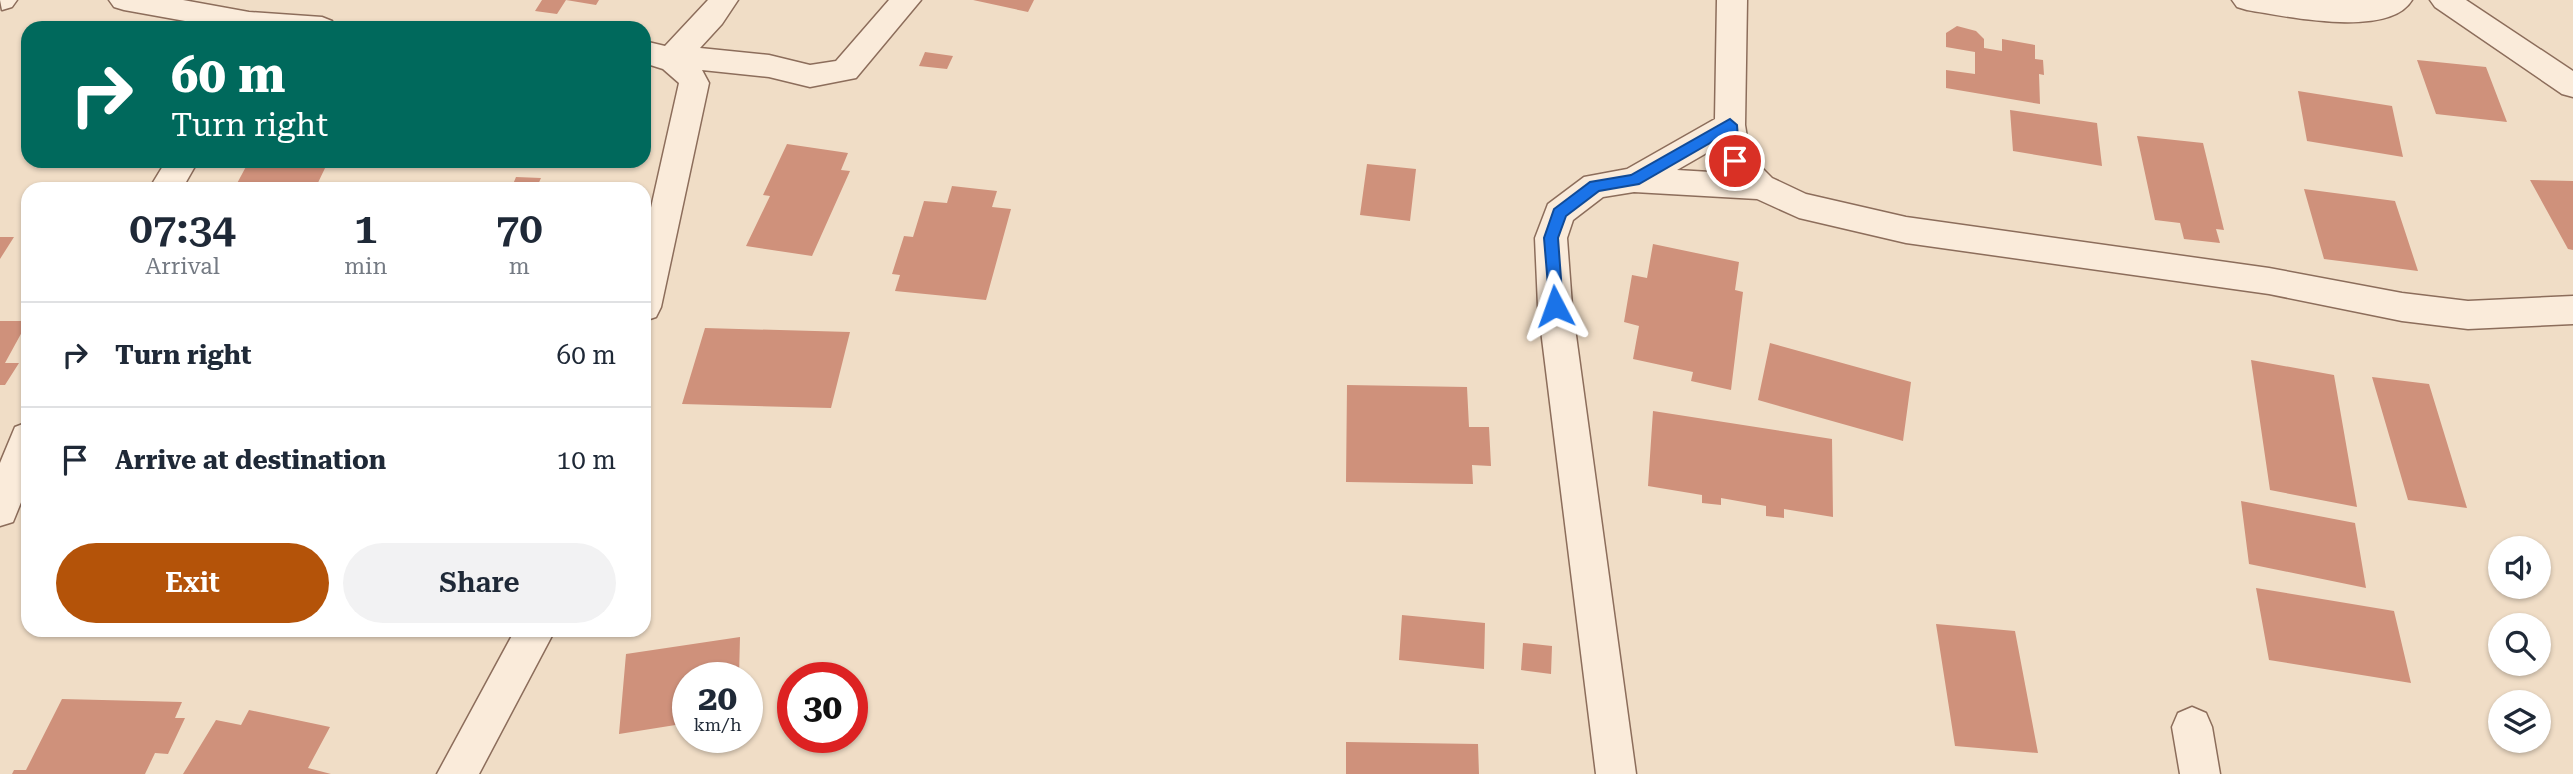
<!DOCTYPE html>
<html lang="en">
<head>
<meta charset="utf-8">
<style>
	:root { --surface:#fff; --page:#f2f2f3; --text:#1f2937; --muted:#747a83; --line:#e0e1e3; --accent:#b45309 }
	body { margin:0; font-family:"Roboto Serif",serif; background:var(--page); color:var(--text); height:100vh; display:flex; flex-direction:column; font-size:26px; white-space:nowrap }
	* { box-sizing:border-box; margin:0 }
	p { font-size:23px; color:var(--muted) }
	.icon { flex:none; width:38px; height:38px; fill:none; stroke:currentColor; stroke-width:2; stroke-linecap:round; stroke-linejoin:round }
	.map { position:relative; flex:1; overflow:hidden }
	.details { position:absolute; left:21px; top:182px; width:630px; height:455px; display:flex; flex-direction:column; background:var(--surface); border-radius:21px; box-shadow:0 2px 5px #0004 }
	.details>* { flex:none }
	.top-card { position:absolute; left:21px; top:21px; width:630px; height:147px; border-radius:21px; box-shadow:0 2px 5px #0004; background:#00695c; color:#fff; overflow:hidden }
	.buttons { position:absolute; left:2488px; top:536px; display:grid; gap:14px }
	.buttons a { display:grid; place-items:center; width:63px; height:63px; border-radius:50%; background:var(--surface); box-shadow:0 2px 5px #0004; font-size:35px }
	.speed { position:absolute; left:672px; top:662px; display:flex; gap:14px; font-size:35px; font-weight:700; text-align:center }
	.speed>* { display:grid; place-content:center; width:91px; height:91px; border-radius:50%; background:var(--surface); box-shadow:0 2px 5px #0004; line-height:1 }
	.speed small { font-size:18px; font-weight:400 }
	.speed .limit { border:10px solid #d22; background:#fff; color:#111 }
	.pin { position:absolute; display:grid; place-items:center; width:60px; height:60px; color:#fff; margin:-30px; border:4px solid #fff; border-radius:50%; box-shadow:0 2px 7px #0007 }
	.me { position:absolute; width:77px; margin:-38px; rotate:356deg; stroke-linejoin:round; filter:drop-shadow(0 0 5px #0008) }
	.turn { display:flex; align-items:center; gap:24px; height:147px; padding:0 35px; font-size:32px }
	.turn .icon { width:91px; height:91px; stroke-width:2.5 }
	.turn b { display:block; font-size:49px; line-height:60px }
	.eta { display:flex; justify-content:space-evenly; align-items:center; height:119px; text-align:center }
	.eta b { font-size:42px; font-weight:600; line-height:49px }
	.cta { display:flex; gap:14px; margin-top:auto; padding:14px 35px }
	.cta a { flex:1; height:80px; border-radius:42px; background:var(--accent); color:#fff; font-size:28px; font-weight:600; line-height:80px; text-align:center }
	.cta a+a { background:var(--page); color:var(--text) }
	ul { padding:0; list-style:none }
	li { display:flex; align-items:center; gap:21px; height:105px; padding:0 35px; border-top:2px solid var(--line) }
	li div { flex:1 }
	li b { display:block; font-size:26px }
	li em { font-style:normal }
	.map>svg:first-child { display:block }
	.building { fill:#cf917b }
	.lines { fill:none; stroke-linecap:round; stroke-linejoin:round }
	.street-casing { stroke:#8c6d5b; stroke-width:3 }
	.street { fill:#faebda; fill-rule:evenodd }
	.route { fill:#1a73e8; stroke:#114b97; stroke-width:2 }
</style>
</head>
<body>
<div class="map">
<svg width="2573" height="774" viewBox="0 0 2573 774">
	<rect width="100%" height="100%" fill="#f0ddc6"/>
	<path class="building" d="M542,0H599L596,5L566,0L557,14L535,11Z
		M973,0H1034L1028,12Z
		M1957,26L1976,31L1984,39V48L2002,51V39L2035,45V59L2043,60L2044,75L2039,74L2040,104L1946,88V70L1975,74V52L1946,47V33Z
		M925,52L953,56L947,69L919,66Z
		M2417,60L2486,67L2507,122L2436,114Z
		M2298,91L2392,106L2403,157L2307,141Z
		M2010,110L2097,123L2102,166L2013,151Z
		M2137,136L2203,143L2224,230L2216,229L2220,243L2184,239L2180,223L2155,220Z
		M787,144L848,153L841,170L850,171L812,256L746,246L770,196L763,195Z
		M249,161H323L320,166H326L315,189H234Z
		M1367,164L1416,169L1410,221L1360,215Z
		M516,177L541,178L536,189H511Z
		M2530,180L2573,181V250L2568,249Z
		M952,186L997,191L992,207L1011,209L986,300L895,291L900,275L892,274L904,236L913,237L924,201L947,203Z
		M2304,189L2395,201L2418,271L2324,259Z
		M0,237H14L0,259Z
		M1653,244L1739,262L1735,290L1743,292L1731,390L1691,381L1693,372L1633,359L1639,326L1624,322L1632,275L1647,278Z
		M0,321H28L5,363H19L5,385H0Z
		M705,328L850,332L831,408L682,404Z
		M1770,343L1911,382L1903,441L1758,400Z
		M2251,360L2334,375L2357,507L2270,490Z
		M2372,377L2429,384L2467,508L2408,500Z
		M1347,385L1467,387L1469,427H1489L1491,466L1472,465L1473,484L1346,482Z
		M1653,411L1832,439L1833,517L1784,509V518L1766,516V506L1721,498V505L1702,503V495L1648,486Z
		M2241,501L2355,523L2366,588L2249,564Z
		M2256,588L2394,611L2411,683L2269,660Z
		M1402,615L1485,623L1484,669L1399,660Z
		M1936,624L2015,631L2038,753L1955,746Z
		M740,637L739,677H688V723L619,734L626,654Z
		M1523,643L1552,646L1551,674L1521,670Z
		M62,699L182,702L175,718H185L168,754L155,753L145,774H12L14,770H26Z
		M249,710L330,727L308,768L331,774H183L216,720L241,725Z
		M1346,742L1478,744L1479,774H1346Z"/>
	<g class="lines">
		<defs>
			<path id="street" d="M0,0H17L12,7L2,10Z
				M109,0H183L249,12L322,17L332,21L337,28H224L124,10L114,7Z
				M708,0H738L722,24L700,48L769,55L810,65L836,61L889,0H921L856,78L810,87L769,77L702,70L709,83L661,307L656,317L644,321V239L679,83L663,69L644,63V41L665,46Z
				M1717,0H1747L1745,125L1750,156L1772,178L1806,194L1906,217L2269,268L2402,293L2468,301L2573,296V324L2468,329L2402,321L2269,294L1906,243L1799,218L1757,199L1634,192L1603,197L1573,220L1567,238L1572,306L1636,774H1596L1538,306L1535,238L1548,204L1584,177L1627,169L1715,119ZM1717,147L1719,161L1727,173L1677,170Z
				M2232,0H2412C2389,39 2284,16 2247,10L2237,7Z
				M2430,0H2466L2573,71V97L2562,94L2435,7Z
				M166,161H198L182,189H149Z
				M28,422V485L13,522L0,526V463L15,427Z
				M515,630H555L479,774H437Z
				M2192,707L2206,713L2212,727L2220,774H2180L2172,727L2178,713Z"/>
		</defs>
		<use href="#street" class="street-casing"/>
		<use href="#street" class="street"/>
	</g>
	<path class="route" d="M1730,119L1737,125L1740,165H1730L1724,135L1639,184L1599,191L1566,216L1558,238L1563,306L1560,310H1550L1544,238L1554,209L1590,182L1631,175Z"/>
</svg>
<div class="buttons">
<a><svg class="icon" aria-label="sound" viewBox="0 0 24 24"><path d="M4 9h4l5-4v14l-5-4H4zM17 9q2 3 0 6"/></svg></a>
<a><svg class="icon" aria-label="search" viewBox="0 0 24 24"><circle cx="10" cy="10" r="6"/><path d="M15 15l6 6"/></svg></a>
<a><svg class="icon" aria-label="layers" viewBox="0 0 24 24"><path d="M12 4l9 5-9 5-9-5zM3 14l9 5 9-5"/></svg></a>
</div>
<div class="speed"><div>20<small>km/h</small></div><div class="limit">30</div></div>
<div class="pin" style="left:1735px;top:161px;background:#d93025"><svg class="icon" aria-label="arrive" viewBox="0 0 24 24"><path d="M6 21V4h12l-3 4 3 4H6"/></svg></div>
<svg class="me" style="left:1555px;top:306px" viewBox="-20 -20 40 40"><path d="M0-17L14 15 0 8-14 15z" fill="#1a73e8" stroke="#fff" stroke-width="4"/></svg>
<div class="top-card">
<div class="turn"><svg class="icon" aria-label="right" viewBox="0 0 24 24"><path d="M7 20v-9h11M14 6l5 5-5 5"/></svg><div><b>60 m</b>Turn right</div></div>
</div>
<section class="details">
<div class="eta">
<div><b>07:34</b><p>Arrival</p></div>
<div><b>1</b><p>min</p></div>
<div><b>70</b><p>m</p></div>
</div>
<ul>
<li><svg class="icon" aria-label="right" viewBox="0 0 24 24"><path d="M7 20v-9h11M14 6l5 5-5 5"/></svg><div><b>Turn right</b></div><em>60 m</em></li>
<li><svg class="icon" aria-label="arrive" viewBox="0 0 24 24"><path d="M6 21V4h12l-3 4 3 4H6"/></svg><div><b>Arrive at destination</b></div><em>10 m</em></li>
</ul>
<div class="cta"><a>Exit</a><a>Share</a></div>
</section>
</div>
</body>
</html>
